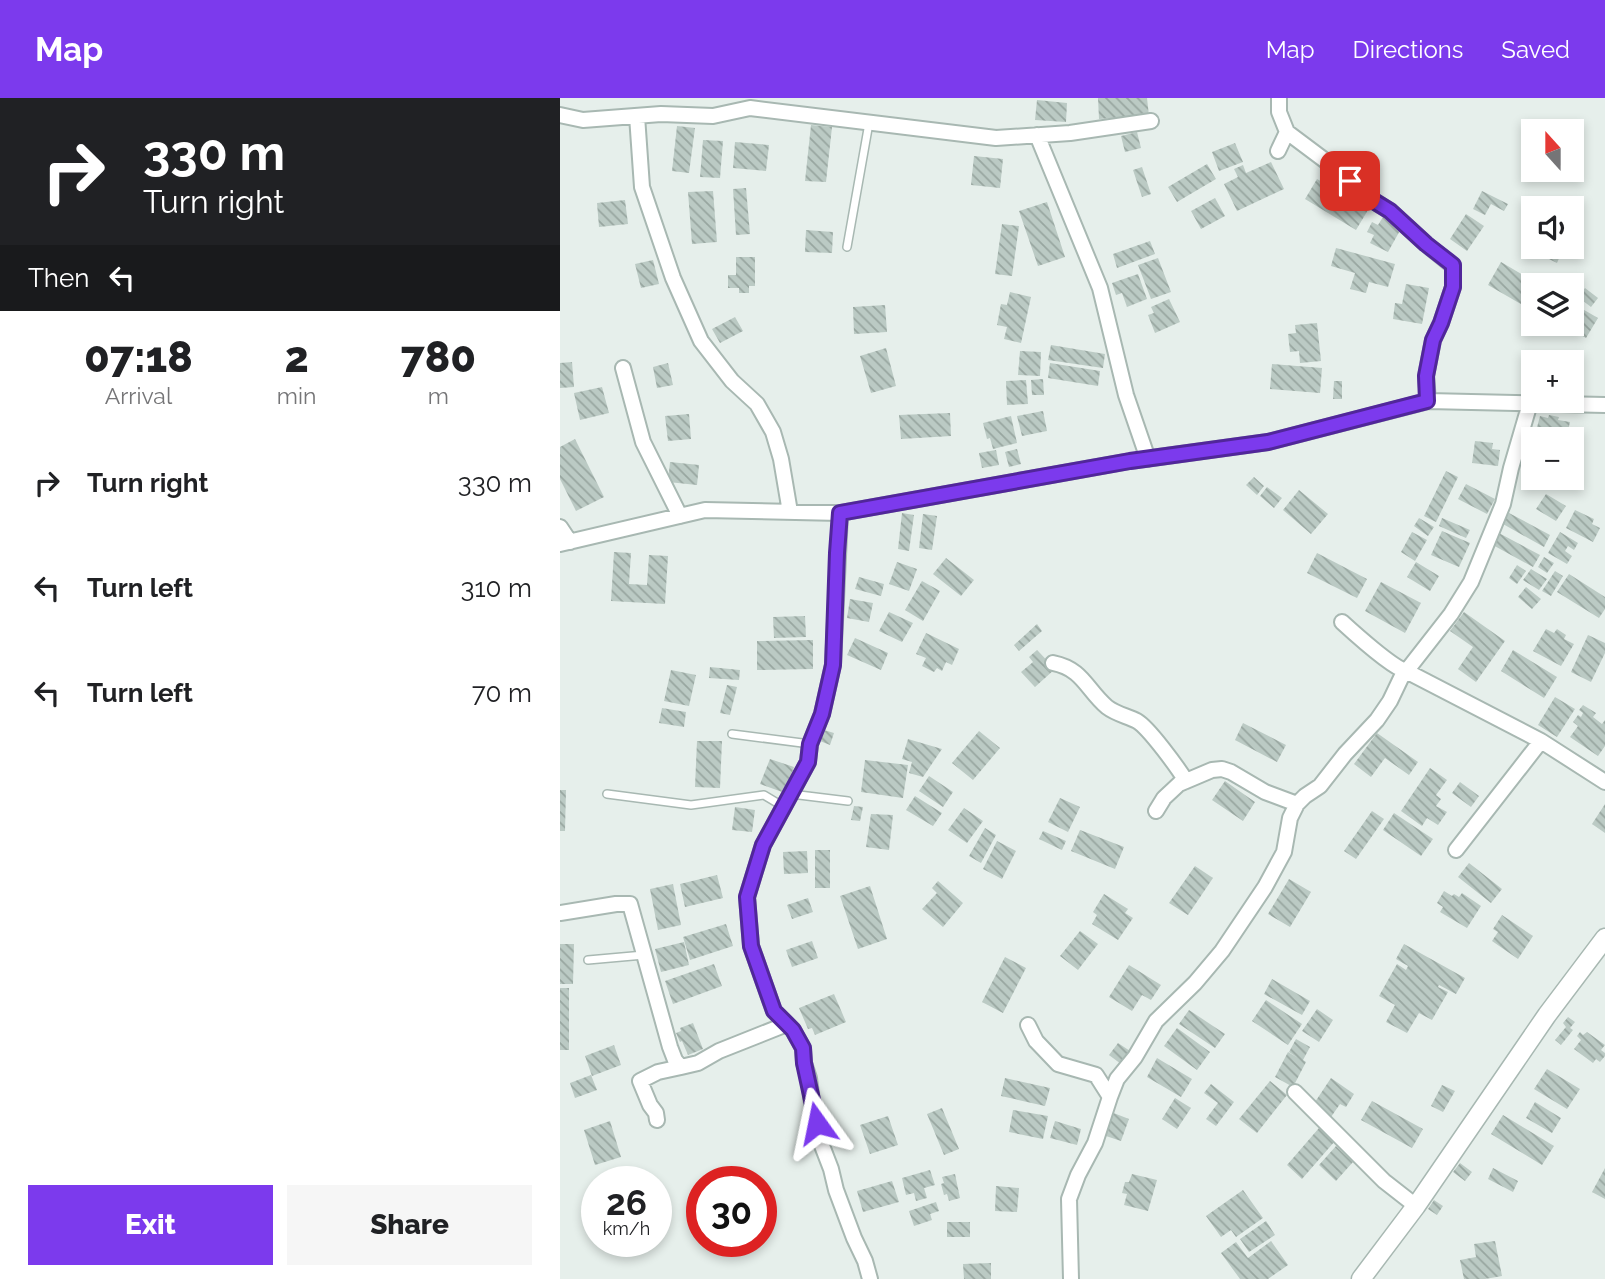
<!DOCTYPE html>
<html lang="en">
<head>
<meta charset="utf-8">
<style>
	:root { --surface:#fff; --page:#f6f6f6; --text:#202124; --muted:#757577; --accent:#7c3aed }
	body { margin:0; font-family:Raleway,sans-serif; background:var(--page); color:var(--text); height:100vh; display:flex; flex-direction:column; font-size:26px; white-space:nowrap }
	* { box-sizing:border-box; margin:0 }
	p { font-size:23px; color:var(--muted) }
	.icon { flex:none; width:38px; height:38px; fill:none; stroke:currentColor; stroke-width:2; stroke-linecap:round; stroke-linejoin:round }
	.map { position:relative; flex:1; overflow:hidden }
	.panel { display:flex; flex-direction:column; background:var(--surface); width:560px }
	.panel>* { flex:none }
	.hud { background:#202124; color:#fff; overflow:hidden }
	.needle { width:46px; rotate:339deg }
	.tools { position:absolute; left:961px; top:21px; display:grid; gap:14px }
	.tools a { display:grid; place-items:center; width:63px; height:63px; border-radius:0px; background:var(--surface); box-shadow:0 4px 10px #0003; font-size:35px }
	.speed { position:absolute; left:21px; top:1068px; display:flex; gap:14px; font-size:35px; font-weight:700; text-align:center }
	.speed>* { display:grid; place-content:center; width:91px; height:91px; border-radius:50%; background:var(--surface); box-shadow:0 4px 10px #0003; line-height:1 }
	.speed small { font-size:18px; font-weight:400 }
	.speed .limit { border:10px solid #d22; background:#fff; color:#111 }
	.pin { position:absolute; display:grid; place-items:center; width:60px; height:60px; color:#fff; margin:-30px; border-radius:14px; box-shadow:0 4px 10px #0006 }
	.me { position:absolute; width:77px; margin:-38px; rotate:348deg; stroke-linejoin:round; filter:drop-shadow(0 0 5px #0008) }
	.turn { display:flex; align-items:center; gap:24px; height:147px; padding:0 28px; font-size:32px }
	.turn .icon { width:91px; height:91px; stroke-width:2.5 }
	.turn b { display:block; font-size:49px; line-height:60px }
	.then { display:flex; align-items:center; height:66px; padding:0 28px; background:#0003; gap:14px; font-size:26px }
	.eta { display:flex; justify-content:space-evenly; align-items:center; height:119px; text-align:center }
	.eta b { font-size:42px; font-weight:800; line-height:49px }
	.primary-button { display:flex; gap:14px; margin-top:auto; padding:14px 28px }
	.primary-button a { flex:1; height:80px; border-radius:0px; background:var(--accent); color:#fff; font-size:28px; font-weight:800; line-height:80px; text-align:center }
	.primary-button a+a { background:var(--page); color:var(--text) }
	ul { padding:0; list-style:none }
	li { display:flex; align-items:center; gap:21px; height:105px; padding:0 28px }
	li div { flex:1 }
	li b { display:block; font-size:26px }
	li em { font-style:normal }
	header { display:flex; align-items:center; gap:42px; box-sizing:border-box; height:98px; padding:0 35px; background:var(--accent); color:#fff }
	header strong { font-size:33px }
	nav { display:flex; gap:38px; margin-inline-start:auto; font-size:24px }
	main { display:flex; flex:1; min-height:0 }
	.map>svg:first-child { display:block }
	.building { fill:url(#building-back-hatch) }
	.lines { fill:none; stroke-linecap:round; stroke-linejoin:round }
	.service-casing { stroke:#a8b8b2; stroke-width:10 }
	.minor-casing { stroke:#a8b8b2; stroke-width:18 }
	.tertiary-casing { stroke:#a8b8b2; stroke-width:21 }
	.service { stroke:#fff; stroke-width:7 }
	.minor { stroke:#fff; stroke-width:14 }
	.tertiary { stroke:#fff; stroke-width:18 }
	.route-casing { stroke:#51269a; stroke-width:18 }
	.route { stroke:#7c3aed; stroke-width:12 }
</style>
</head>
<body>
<header>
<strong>Map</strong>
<nav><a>Map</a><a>Directions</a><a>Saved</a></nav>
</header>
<main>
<section class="panel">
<div class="hud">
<div class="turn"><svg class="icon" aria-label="right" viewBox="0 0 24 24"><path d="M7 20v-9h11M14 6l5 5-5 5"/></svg><div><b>330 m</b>Turn right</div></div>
<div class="then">Then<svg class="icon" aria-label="left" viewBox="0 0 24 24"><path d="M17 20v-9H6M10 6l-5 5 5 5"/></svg></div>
</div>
<div class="eta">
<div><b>07:18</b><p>Arrival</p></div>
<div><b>2</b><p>min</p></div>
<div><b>780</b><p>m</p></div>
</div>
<ul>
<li><svg class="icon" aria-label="right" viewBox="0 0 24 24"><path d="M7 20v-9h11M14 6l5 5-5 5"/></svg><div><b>Turn right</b></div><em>330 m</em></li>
<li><svg class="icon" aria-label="left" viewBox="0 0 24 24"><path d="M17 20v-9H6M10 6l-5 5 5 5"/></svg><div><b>Turn left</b></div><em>310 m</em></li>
<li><svg class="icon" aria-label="left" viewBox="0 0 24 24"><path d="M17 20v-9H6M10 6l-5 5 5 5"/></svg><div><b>Turn left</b></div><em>70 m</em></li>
</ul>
<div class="primary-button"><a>Exit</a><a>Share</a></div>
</section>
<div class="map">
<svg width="1045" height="1181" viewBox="0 0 1045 1181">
	<defs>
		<pattern id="building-back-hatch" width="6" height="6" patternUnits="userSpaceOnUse" patternTransform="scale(1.75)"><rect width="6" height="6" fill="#bbcac4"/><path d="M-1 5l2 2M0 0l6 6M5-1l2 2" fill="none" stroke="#98a6a0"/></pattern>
	</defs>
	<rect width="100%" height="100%" fill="#e6efeb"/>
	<path class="building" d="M538,0H587L589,18L539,21Z
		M477,2L507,5L506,24L475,22Z
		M251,27L272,29L266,84L245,83Z
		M117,28L135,30L129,75L112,73Z
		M577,34L581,50L565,54L561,38Z
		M143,42L163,43L160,80L140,79Z
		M175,44L209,47L206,73L173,70Z
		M675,45L683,64L659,73L652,54Z
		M414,58L443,61L440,90L411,87Z
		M711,64L724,91L677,113L664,86L678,79L674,71L683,67L686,75Z
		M647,66L656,81L617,104L608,89Z
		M582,69L591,96L582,99L573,72Z
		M757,81L791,101L794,95L802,100L798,106L808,112L796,132L745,101Z
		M186,90L190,136L176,137L173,91Z
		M153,93L157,144L132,146L128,94Z
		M922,93L948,106L944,113L931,106L925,117L913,111Z
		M655,100L665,118L641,131L631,113Z
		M65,102L68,126L39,129L37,105Z
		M487,104L505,159L478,168L459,113Z
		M906,116L924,128L907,153L890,141Z
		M823,119L842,129L828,154L810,145L814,137L807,134L812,124L818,127Z
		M442,126L459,128L452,178L435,176Z
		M246,132L273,134L272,155L245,154Z
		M590,143L595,156L557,170L553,156Z
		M975,149H999L1003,151L997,165L973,153Z
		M776,150L835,166L828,189L809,184L806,195L790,191L795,175L771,168Z
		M176,159H195V188H189V195H179V190H168V177H176Z
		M598,160L611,194L591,201L578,167Z
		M93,162L99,186L81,190L75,166Z
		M941,164L980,187H973V213L928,187Z
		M578,176L587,201L567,209L562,195L556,197L552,185Z
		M846,186L869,190L862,226L833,221L835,205L842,206Z
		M1025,190L1038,200L1031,209L1018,199Z
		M450,194L471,199L461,245L444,241L447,229L437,227L441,206L447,207Z
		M609,201L620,224L595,235L588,217L594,215L591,209Z
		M1012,205L1038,220L1026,240L1001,226H1012Z
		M325,207L327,234L294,236L293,209Z
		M175,219L183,233L160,245L152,231Z
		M757,225L761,263L740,265L739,253L730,254L728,236L736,235L735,227Z
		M491,247L545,256L543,270L488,262Z
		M326,250L336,288L311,295L300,258Z
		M460,253L481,254L480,278L458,277Z
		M12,264L14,289L0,290V265Z
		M108,265L113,287L97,290L93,269Z
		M490,265L540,273L538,288L488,280Z
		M712,266L762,270L760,295L710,291Z
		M483,281L484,297H472L471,282Z
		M466,282L468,306L447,307L446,283Z
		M774,283H782V301H773Z
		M42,289L49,315L20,322L14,295Z
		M483,313L487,333L462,338L457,318Z
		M390,315L391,338L341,341L339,317Z
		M129,316L131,341L108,343L105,318Z
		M989,317L999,319L998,322L1010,324L1006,341H974L980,318L988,320Z
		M451,318L457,345L433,351L430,340L427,341L423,325Z
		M15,341L44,399L16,413L0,381V349Z
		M915,343L933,345L932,351L940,352L938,368L912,365Z
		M457,351L461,366L449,369L445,354Z
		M436,352L439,367L422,370L419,355Z
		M110,364L139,367L137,387L108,384Z
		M886,373L898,379L876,424L864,418Z
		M694,379L704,388L697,397L686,387Z
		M906,386L935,401L927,416L898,401Z
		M707,389L722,400L714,410L700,398Z
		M739,392L768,416L751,436L723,412Z
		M986,396L1006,408L996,423L976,411Z
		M1015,412L1034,421L1032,426L1040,430L1033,444L1006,430Z
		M342,415L354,417L349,453L338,451Z
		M949,415L990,437L984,449L943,426Z
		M363,416L377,418L372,452L359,450Z
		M859,420L874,429L868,438L854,428Z
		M882,420L910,432L906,440L879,428Z
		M882,433L910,445L899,469L871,457Z
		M852,434L867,442L855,463L841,454Z
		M937,434L980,457L973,469L931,446Z
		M1000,434L1018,445L1014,452L1008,448L1005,453L1012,458L1007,466L988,455Z
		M54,454L71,455L69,486L87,487L89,457L108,458L105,506L51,503Z
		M757,455L807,481L797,500L747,475Z
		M984,459L994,465L987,475L978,469Z
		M386,460L414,482L401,498L373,476Z
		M337,464L357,471L349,493L329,486Z
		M856,464L879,478L870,493L847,479Z
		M957,467L966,473L957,486L949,480Z
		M971,471L987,481L979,492L963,482Z
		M995,473L1003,478L991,498L982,493Z
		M1009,476L1045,499V511L1039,520L997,494Z
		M299,479L324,486L321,498L295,491Z
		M362,483L380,493L363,523L345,512Z
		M821,484L861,505L845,535L805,513Z
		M966,489L981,501L972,511L958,499Z
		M290,501L313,505L309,524L287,520Z
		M329,514L353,525L342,544L319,533Z
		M904,514L945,543L916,584L898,571L913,549L890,533Z
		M245,518L246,539L214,540L213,519Z
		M477,526L482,533L459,553L454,547Z
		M986,531L994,535L997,531L1006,537L1004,541L1014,546L1001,568L973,553Z
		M366,535L399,551L392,567L386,564L382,573L377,570L374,574L362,568L366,560L356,556Z
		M1028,537L1045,545V555L1031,584L1011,574Z
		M295,540L328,555L321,572L287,557Z
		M253,542V571L197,572V543Z
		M477,552L495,571L475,589L461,574L473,564L469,559Z
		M953,552L997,579L984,600L941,573Z
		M150,569L180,572L179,582L149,580Z
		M111,572L136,577L129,608L104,603Z
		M167,587L177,589L170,617L160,615Z
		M995,599L1015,611L997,639L978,627Z
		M1023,607L1036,615L1033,619L1042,626L1045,622V648L1038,658L1010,639L1018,628L1013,624L1018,617L1021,619L1023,615L1019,612Z
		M102,610L126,614L124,629L99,625Z
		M683,625L726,647L717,664L675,642Z
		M264,632L274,635L270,647L260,643Z
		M419,633L440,650L413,682L392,665Z
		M817,635L858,664L849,677L825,660L811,679L794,666Z
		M348,641L382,651L363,679L349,675L352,664L342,661Z
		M137,643H162L160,690L135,689Z
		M210,661L234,669L225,695L200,686Z
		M305,662L348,667L343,700L301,694Z
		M870,670L887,682L876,697L881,701L876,708L887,714L878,727L867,720L862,728L841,713Z
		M369,678L393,694L383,709L359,693Z
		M665,683L695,704L683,723L652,702Z
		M900,684L919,698L911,709L892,695Z
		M0,692H6L5,733H0Z
		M355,698L382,715L373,728L346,712Z
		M500,700L520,709L508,734L488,724Z
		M1045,706V735L1032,726Z
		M294,708L303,709L300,723L291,722Z
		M175,709L195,712L192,734L172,732Z
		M404,710L423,723L407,745L388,732Z
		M812,713L824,721L796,761L784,753Z
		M834,715L873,741L861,758L823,732Z
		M311,716L333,717L329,752L306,749Z
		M425,730L436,737L421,765L409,758Z
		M520,732L564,749L555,771L511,753Z
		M483,733L506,743L502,752L479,741Z
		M437,743L456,753L442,781L423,771Z
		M255,752H270V790H255Z
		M247,753L248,775L224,776L223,754Z
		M909,765L942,791L931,805L898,779Z
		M635,768L653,780L628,817L609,805Z
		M157,777L163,800L125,809L120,786Z
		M729,781L751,794L730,829L708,816Z
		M378,783L403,805L383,829L362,811L377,795L372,790Z
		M113,786L121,827L98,832L90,791Z
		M310,788L327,841L298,851L280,798Z
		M884,793L892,798L894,796L899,799L902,795L921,808L907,830L880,814L883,809L877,805Z
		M544,796L568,811L565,815L573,820L558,842L532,826L537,817L533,814Z
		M248,800L253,814L232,821L227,807Z
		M942,817L973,838L958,861L932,843L938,834L933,831Z
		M166,826L173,848L130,862L123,839Z
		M520,833L538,846L518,872L500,858Z
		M252,843L258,860L232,869L226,852Z
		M124,844L129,867L101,874L95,851Z
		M0,846H14L13,886H0Z
		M844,846L905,880L896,896L879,887L878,889L888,894L872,922L859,915L847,935L826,924L835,907L819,898L837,866L846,872L848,868L836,861Z
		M445,859L466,870L443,915L422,904Z
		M154,866L162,888L113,906L105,883Z
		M569,867L601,887L591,902L582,897L572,913L549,899Z
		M712,881L750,903L742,917L704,896Z
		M0,890H9V952H0Z
		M274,896L286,924L255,937L252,930L248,931L239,910Z
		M706,902L742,926L728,947L692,923Z
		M757,911L773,922L759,944L742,933Z
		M629,912L665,936L655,950L619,926Z
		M1008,919L1015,924L1010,930L1013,932L1001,947L995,942L1006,929L1003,925Z
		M133,925L143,951L128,957L122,943L120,944L116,935L121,933L120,930Z
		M617,930L650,954L637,972L604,948Z
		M1020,934L1023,937L1027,934L1045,947L1041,952L1045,955V958L1040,964L1036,961L1033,965L1014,951L1021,942L1017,938Z
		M736,941L750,949L743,962L746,964L733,989L715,979L728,954L738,960L729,954Z
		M558,945L570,953L561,966L549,957Z
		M54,947L61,967L32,978L25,958Z
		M597,960L632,981L621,999L587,979Z
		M987,971L1020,991L1007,1011L974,991Z
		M31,977L37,992L15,1000L10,985Z
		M445,980L490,990L485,1008L441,998Z
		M771,980L794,996L786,1009L780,1006L771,1019L753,1007Z
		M710,983L727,997L697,1035L679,1021Z
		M651,986L674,1004L656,1028L646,1021L658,1005L644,995Z
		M882,987L895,993L883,1014L871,1008Z
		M615,1000L631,1010L617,1031L602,1021Z
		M812,1003L863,1031L852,1050L801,1022Z
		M975,1004L1001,1020L992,1035L966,1020Z
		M382,1010L399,1051L384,1057L367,1016Z
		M453,1012L488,1018L483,1041L449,1034Z
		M551,1014L569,1021L561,1043L543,1037Z
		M943,1017L994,1048L982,1067L931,1036Z
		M328,1018L338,1047L310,1056L300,1027Z
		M50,1023L61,1059L35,1067L24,1032Z
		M495,1023L521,1031L517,1047L490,1040Z
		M759,1030L775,1043L742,1081L727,1067Z
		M776,1048L793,1064L776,1083L759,1067Z
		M900,1065L912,1074L905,1083L893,1074Z
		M933,1070L958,1083L953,1094L928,1081Z
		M1045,1070V1101L1032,1094Z
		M370,1072L375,1087L364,1090L367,1100L356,1103L354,1095L346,1097L342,1080Z
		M395,1076L400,1100L389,1103L387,1096L384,1097L381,1086L384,1085L382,1079Z
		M572,1076L597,1082L588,1113L564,1107L567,1096L562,1095L565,1084H569Z
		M332,1083L339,1104L303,1114L297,1093Z
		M436,1088L459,1090L457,1114L435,1113Z
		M683,1092L703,1120L676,1139L671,1132L661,1139L646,1118Z
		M874,1102L883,1108L877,1117L868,1111Z
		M376,1104L379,1113L370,1116L372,1122L354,1128L349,1113Z
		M706,1123L715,1137L689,1154L680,1141Z
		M387,1124H410V1139H387Z
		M711,1143L728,1167L708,1181H680L661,1155L676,1144L688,1160Z
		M935,1143L942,1178L925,1181H904L900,1162L916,1159L914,1146Z
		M431,1165V1181H404L403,1166Z"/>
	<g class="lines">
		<defs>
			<path id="service" d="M287,149L309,25
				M172,636L250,646
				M47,696L131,707L204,697L224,709
				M231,696L288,703
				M28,862L84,857"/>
			<path id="minor" d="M719,0V14L727,34L775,70L790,83L796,92L830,113L866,146L893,168V189L881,225L873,242L866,278L868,303
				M0,17L23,22L101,16L153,18L190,10L436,40L510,35L591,23
				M77,18L82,89L113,180L141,243L172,283L197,306L213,334L221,361L230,414
				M477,37L540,190L566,297L588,361
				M718,53L727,34
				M63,270L83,344L120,418
				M280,415L273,567L262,616L250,646L248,664L203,747L187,799L191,848L214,913L233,932L243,950L244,965L249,980L252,1005L261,1045L271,1071L276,1092L294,1140L305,1163L310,1181
				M0,429L10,444
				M0,446L145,412L280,415L570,363L708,344L868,303L1045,307
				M782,524C794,535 833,570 846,573L981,643
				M493,565C523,571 526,591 547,609C556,616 567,618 577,623C589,630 618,670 626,683
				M596,713L604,700L619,686L652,672L662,671L671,674L705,694L737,706
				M896,752L981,643L1045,684
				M0,815L56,806H70L110,949L115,962L121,969L138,965L159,953L227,926
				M468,927L476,943L498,966L536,977L550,999L535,1045L518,1077L509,1101L511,1181
				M735,994L824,1083L856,1108
				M550,999L557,981L575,959L596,923L635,885L662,853L705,789L724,754L730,720L737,706L745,698L760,688L785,656L817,622L830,603L841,580L891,516L911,484L943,406L951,370L970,305
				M97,1022L96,1015L90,1007L80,983L98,974L121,969"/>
			<path id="tertiary" d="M801,1181L856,1108L987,917L1045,840"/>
		</defs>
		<use href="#service" class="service-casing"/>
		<use href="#minor" class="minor-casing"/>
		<use href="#tertiary" class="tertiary-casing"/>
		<use href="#service" class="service"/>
		<use href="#minor" class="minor"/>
		<use href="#tertiary" class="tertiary"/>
	</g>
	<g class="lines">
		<defs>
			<path id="route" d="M257,1025L244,965L243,950L233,932L214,913L191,848L187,799L203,747L248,664L250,646L262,616L273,567L277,455L280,415L570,363L708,344L867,303L866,278L873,242L881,225L893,189V167L866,146L830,113L796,92L790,83"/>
		</defs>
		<use href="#route" class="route-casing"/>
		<use href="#route" class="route"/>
	</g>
</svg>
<div class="tools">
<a><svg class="needle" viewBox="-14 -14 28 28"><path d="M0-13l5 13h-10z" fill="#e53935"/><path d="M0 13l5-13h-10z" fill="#757577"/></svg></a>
<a><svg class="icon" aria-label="sound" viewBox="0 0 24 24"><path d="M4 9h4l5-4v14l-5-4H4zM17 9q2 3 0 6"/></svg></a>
<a><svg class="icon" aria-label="layers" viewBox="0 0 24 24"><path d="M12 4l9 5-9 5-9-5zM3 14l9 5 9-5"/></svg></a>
<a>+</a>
<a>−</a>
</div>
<div class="speed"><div>26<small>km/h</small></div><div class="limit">30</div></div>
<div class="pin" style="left:790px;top:83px;background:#d93025"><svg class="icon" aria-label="arrive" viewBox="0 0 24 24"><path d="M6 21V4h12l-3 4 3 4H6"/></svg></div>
<svg class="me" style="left:257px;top:1025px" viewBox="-20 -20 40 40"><path d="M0-17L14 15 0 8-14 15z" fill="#7c3aed" stroke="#fff" stroke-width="4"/></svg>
</div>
</main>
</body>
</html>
